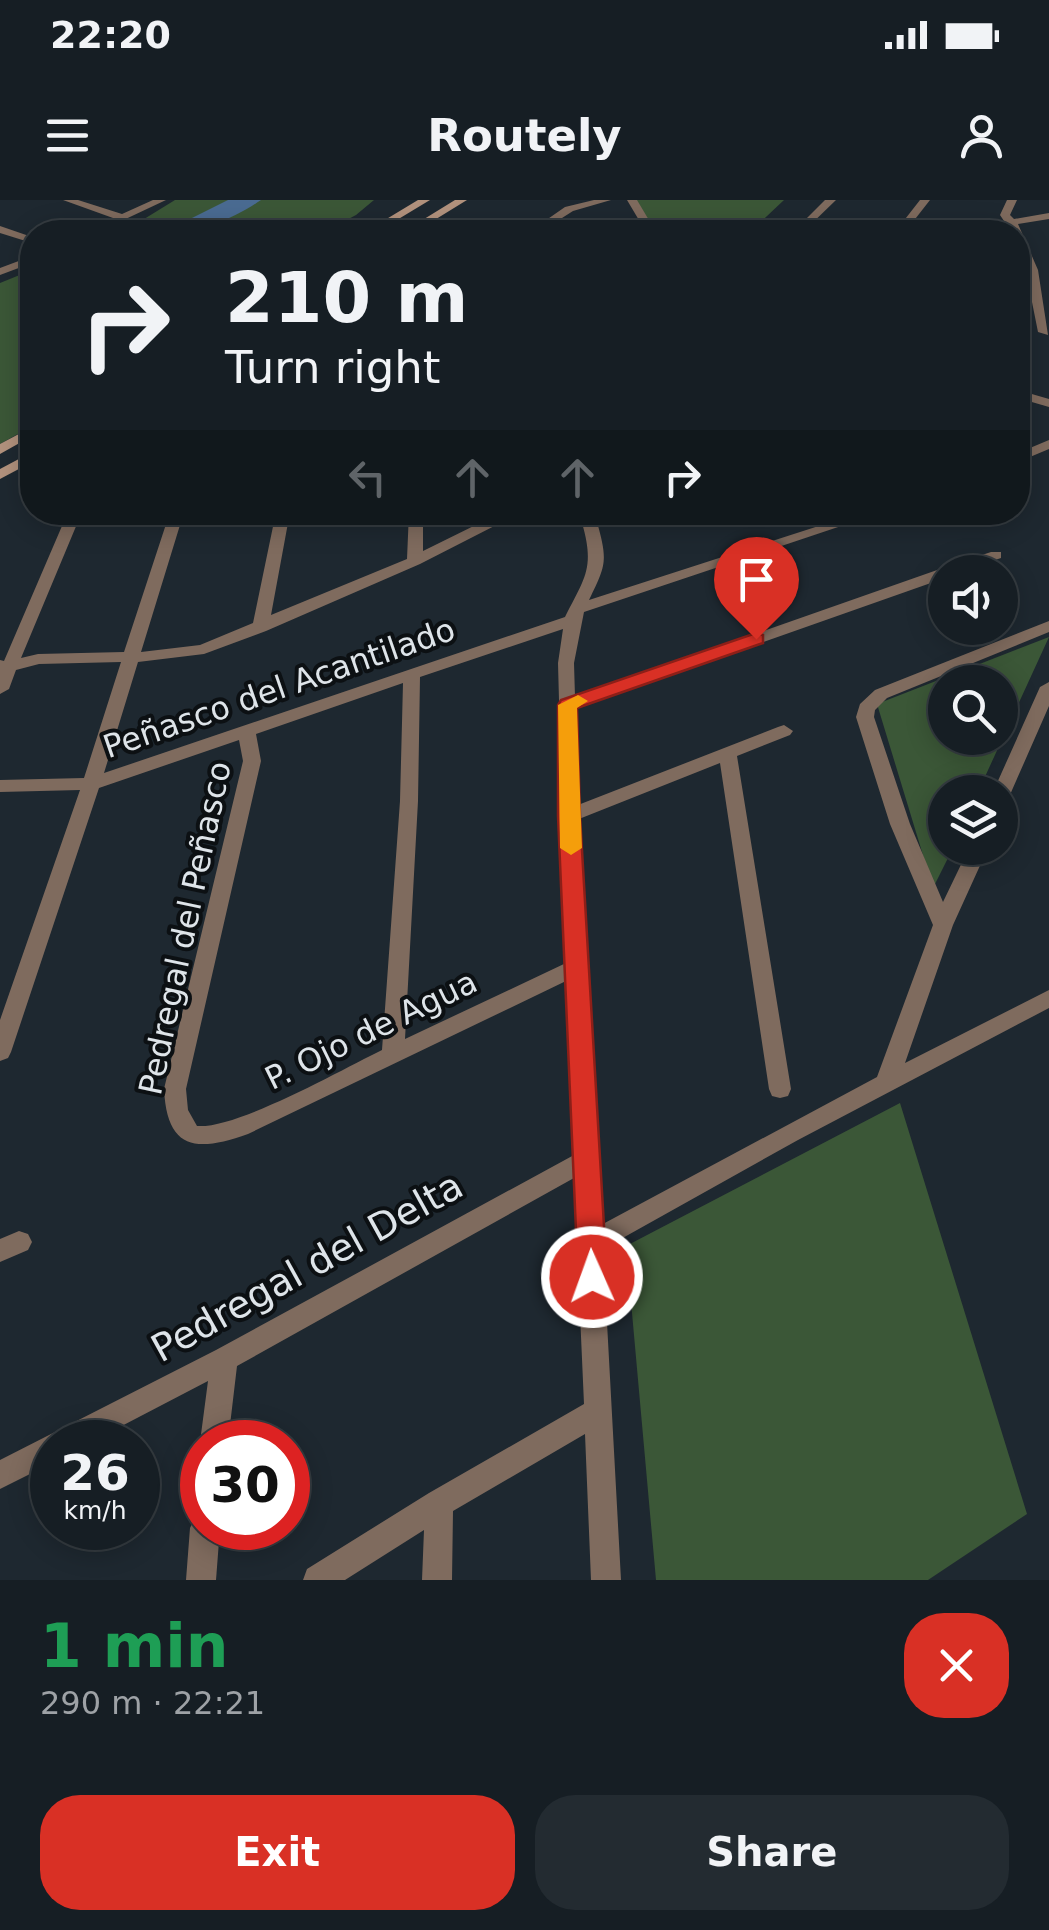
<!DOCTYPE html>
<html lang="en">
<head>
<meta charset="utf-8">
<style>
	:root { --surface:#161e24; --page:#232b31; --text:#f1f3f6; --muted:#9ea2a6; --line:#353c41; --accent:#d93025 }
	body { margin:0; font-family:"DejaVu Sans",sans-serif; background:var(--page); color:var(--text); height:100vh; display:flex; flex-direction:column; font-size:38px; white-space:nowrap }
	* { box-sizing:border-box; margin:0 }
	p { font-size:32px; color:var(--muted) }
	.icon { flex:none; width:55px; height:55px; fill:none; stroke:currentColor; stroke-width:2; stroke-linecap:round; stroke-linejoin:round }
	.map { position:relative; height:1380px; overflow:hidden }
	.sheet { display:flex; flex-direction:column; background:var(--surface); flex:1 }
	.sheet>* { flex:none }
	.hud { position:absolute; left:20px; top:20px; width:1010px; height:305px; border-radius:40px; box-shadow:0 5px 25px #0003,0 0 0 2px var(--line); background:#161e24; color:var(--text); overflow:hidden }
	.tools { position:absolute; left:928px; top:355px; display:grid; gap:20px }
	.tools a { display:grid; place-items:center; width:90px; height:90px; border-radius:50%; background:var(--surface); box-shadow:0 5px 25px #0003,0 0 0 2px var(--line); font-size:50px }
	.speed { position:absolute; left:30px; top:1220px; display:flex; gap:20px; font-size:50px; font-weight:700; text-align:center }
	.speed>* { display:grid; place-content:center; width:130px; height:130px; border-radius:50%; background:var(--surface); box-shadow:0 5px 25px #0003,0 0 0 2px var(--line); line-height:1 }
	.speed small { font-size:25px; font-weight:400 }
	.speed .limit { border:15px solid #d22; background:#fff; color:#111 }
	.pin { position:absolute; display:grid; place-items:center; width:85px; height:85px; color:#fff; margin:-102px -42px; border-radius:50% 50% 50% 0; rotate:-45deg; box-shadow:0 0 10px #0007 }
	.pin .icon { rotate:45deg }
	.me { position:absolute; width:110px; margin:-55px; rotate:358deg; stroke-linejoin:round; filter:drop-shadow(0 0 8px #0008) }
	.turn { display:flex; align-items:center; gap:35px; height:210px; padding:0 40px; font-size:45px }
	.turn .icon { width:130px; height:130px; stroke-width:2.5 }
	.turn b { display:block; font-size:70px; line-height:85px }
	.lanes { display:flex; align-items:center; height:95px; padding:0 40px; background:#0003; justify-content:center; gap:50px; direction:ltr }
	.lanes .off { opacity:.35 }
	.round { display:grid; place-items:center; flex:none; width:105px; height:105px; border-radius:40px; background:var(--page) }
	.summary { display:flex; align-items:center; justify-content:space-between; height:170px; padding:0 40px }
	h1 { font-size:60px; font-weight:800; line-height:75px; color:#1e9e55 }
	.button { display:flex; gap:20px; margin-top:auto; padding:20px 40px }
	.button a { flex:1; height:115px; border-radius:40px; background:var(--accent); color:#fff; font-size:40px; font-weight:800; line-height:115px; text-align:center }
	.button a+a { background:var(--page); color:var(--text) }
	.status { display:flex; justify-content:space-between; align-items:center; height:70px; padding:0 50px; background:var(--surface); direction:ltr }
	.status svg { height:28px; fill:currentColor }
	header { display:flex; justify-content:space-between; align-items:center; height:130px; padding:0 40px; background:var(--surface); font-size:45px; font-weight:800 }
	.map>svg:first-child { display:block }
	.green { fill:#3b5737; fill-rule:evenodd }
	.water { fill:#4a6b92 }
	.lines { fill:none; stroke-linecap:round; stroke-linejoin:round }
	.street { fill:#7f6b5e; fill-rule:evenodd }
	.secondary { fill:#b2927d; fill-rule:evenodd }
	.route { fill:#d93025; stroke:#8d1f18; stroke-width:2.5 }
	.slow { fill:#f59e0b }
	.labels { text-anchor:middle; stroke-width:8; stroke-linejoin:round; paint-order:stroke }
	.street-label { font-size:32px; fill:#dee4e9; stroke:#0c1013 }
	.near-street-label { font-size:38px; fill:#dee4e9; stroke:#0c1013 }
</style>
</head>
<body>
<div class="status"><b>22:20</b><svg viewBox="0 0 49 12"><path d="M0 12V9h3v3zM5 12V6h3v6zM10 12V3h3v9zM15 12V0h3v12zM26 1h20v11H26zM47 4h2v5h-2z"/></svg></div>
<header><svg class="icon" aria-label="menu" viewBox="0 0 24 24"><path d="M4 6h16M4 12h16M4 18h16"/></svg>Routely<svg class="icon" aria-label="person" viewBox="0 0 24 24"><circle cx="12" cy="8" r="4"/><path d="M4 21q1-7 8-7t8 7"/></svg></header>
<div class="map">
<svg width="1049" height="1380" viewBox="0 0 1049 1380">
	<rect width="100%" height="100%" fill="#1e2830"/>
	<path class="green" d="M175,0H374L356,15L324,32H123Z
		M632,0H784L750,32H651Z
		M32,70V226L0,244V83Z
		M1049,437L978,592H945V648H953L933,688L877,504ZM945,482H1000V538H945Z
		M900,903L1027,1314L928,1380H656L626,1046Z"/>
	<path class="water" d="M228,0H261C232,20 199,33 164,32Z"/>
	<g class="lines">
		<path class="street" d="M63,0H78L122,14L153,0H166L98,32H86L113,18Z
			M594,0H611L573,11L540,32H529L565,7Z
			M627,0H637L656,32H646Z
			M825,0H836L803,32H793Z
			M920,0H930L905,32H895Z
			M1007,0H1017L1010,15L1014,19L1049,13V19L1018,24L1038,70L1048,135L1038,132L1018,32H1013L1009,26L971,32H951L1004,21L1000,15Z
			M382,22L414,30L415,32H399L378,27L377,25Z
			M0,26L32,37V43L0,33Z
			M32,56V63L0,75V68Z
			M1018,190L1049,199V207L1018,198Z
			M1049,240V249L1018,262V253Z
			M68,312H82L21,458L38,454L124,452L170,312H184L141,452L200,445L253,423L276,312H290L271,415L407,359L409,312H423V351L502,312H522L420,364L266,431L204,454L138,462L104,573L565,417C585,377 595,368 582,323L558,312L589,315L620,312L597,322C608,361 606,365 589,400L859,313L871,316L584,412L574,463L575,497L940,369L991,352H1001V358L959,372H945V378L576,508L578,605L778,527L784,525L793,531L790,535L737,556L791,889L788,896L780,898L772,896L769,889L720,563L579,619L601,1025L877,877L933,725L890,624L856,517L860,504L875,490L1049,421V432L887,498L875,510L874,517L910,624L943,702L969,648H988L953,725L905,863L1049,790V808L798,940L603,1049L621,1380H591L585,1234L453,1311L452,1380H422L424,1330L345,1380H303L307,1369L429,1293L584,1204L574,978L237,1166L228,1242H202V1248L200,1242L208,1181L91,1242H52V1263L0,1289V1260L216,1150L574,955L566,781L248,934C197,952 167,951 164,889L243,561L239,540L99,588L11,852L8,858L0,861V820L80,590L0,592V580L84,578L121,462L39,464L16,470L9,489L0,494V460L4,461ZM563,429L558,463L566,763L405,839L418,601L420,477ZM403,483L400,601L382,850C341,870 237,929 197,926L188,910L186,889L261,561L256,534Z
			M1049,482V506L1009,597L1000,603V592H993L1040,487Z
			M19,1031L28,1034L32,1042L28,1050L0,1062V1039Z
			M202,1314V1328H220L216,1380H186L190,1328L195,1318Z"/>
		<path class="secondary" d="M418,0H430L377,32H365Z
			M455,0H467L415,32H403Z
			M32,227V236L0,254V244Z
			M32,252V262L0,279V269Z"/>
	</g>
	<path class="route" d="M756,433L763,435V443L577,508L580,616L607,1077L603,1087L592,1090L582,1087L578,1077L558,616V505L561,500Z"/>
	<path class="slow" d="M578,495L588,501L577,508L582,648L571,655L560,648L558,505Z"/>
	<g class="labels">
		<g class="street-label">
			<text transform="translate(279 488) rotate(-19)" y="11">Peñasco del Acantilado</text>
			<text transform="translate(185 728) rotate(-78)" y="11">Pedregal del Peñasco</text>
			<text transform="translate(371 830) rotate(-26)" y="11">P. Ojo de Agua</text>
		</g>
		<g class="near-street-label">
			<text transform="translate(307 1067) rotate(-29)" y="13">Pedregal del Delta</text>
		</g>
	</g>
</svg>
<div class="tools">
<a><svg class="icon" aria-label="sound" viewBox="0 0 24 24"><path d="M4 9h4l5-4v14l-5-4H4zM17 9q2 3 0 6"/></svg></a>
<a><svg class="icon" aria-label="search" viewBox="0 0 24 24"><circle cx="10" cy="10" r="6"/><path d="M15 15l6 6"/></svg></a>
<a><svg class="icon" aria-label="layers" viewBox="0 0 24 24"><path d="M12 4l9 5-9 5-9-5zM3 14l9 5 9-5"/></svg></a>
</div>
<div class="speed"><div>26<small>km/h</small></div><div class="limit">30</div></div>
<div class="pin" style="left:756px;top:439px;background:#d93025"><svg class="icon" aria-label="arrive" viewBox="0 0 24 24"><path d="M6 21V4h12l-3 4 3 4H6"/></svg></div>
<svg class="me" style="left:592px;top:1077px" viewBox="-20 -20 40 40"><circle r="17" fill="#d93025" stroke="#fff" stroke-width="3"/><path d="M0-11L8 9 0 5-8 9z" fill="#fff"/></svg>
<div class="hud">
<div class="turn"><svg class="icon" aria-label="right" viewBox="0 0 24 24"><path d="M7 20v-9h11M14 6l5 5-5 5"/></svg><div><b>210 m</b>Turn right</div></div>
<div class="lanes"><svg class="icon off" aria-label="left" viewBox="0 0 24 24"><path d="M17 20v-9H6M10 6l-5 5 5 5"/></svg><svg class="icon off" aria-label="ahead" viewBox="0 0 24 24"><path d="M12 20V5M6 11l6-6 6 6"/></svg><svg class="icon off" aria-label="ahead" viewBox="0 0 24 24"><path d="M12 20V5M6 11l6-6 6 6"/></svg><svg class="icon" aria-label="right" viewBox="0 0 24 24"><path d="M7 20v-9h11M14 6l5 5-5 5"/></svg></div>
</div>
</div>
<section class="sheet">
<div class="summary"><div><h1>1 min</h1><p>290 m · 22:21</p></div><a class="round" style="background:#d93025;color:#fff"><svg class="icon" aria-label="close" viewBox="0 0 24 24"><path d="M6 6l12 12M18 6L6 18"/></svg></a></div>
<div class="button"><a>Exit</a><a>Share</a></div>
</section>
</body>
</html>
